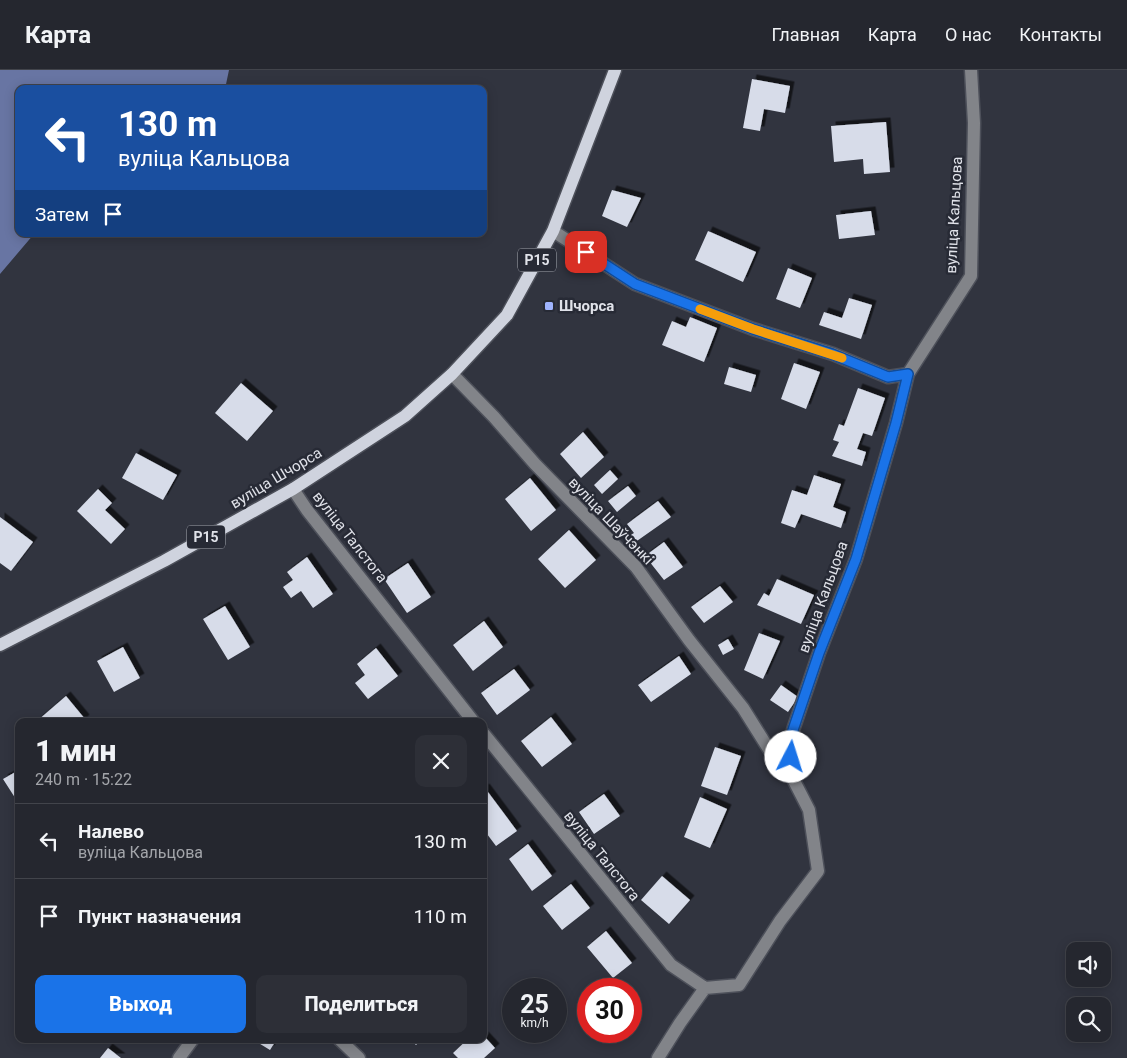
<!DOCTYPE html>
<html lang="ru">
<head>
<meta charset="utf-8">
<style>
	:root { --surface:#25272f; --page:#2d2f37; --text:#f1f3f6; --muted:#a3a5aa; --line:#42444b; --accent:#1a73e8 }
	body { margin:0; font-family:Roboto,sans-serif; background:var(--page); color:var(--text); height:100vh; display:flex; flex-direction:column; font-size:19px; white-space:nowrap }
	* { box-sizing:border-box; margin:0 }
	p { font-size:16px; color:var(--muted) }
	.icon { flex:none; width:28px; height:28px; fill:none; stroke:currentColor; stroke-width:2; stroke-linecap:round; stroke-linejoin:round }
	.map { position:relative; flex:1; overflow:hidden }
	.side { position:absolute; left:15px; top:648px; width:472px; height:325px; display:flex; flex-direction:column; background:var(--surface); border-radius:10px; box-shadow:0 2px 12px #0003,0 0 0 1px var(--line) }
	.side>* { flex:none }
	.top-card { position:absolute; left:15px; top:15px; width:472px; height:152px; border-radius:10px; box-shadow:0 2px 12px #0003,0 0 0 1px var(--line); background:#1a4fa0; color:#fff; overflow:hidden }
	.controls { position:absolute; left:1066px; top:872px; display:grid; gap:10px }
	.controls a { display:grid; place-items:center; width:45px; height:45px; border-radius:10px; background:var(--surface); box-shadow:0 2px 12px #0003,0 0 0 1px var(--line); font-size:25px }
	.speed { position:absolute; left:502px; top:908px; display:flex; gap:10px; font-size:25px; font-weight:700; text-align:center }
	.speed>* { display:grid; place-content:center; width:65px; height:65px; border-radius:50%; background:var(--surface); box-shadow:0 2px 12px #0003,0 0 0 1px var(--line); line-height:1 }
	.speed small { font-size:12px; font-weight:400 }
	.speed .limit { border:8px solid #d22; background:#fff; color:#111 }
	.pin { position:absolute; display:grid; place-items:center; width:42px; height:42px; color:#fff; margin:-21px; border-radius:10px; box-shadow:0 2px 8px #0006 }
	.me { position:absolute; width:55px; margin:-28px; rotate:5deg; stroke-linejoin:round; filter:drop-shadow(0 0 4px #0008) }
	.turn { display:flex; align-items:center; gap:18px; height:105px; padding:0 20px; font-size:22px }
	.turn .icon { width:65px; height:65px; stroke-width:2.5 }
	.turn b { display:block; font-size:35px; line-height:42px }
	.then { display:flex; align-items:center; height:48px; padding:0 20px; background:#0003; gap:10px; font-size:19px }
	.round { display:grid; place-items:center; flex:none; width:52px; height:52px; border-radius:10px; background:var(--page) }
	.head { display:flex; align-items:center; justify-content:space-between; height:85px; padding:0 20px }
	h1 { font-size:30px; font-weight:800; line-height:38px }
	.button { display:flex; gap:10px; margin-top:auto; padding:10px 20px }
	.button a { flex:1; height:58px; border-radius:10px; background:var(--accent); color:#fff; font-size:20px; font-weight:800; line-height:58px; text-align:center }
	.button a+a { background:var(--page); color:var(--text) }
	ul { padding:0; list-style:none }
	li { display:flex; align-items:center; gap:15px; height:75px; padding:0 20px; border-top:1px solid var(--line) }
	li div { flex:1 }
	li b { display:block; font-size:19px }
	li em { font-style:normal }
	header { display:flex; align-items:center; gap:30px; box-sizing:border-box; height:70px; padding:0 25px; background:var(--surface); border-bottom:1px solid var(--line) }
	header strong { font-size:24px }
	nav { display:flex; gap:28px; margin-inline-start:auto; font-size:18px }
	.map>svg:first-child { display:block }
	.water { fill:#6875a3 }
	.building { fill:#d7dce9; filter:url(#shadow) }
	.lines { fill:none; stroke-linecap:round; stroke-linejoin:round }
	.minor-casing { stroke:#4d505a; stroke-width:15 }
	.major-casing { stroke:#4d505a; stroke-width:15 }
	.minor { stroke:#828489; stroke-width:12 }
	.major { stroke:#cfd3de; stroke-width:12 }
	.route-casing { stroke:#114b97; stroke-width:12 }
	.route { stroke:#1a73e8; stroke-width:9 }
	.slow { stroke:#f59e0b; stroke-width:9 }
	.poi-dot { fill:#9fb3fd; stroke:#272a35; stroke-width:2 }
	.labels { text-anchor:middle; stroke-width:5; stroke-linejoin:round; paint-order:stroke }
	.shield { fill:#272a35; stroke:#a8abb3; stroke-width:1 }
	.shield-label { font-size:14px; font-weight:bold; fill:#e0e2e9 }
	.street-label { font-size:15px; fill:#e0e2e9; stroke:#272a35 }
	.poi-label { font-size:15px; font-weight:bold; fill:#e0e2e9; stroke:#272a35; text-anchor:start }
</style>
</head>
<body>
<header>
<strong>Карта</strong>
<nav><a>Главная</a><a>Карта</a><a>О нас</a><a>Контакты</a></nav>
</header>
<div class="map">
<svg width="1127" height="988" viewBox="0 0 1127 988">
	<defs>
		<filter id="shadow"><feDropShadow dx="4.5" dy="-4.5" stdDeviation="0" flood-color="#0009"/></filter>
	</defs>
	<rect width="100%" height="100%" fill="#31343f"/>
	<path class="water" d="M0,0H229L225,19H19V164H34L0,204Z"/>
	<path class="building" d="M752,9L790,16L785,43L764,39L760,61L743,58Z
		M886,52L890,102L864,104L863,89L834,92L831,56Z
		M612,120L641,128L627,157L602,146Z
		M871,141L875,165L839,169L836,145Z
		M708,161L756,182L743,212L695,190Z
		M788,198L812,208L800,238L776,229Z
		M849,228L872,235L861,269L819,255L824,242L842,248Z
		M690,247L717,258L704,292L662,275L672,251L686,257Z
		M794,293L820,302L806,339L781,329Z
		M729,297L756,305L751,322L724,314Z
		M241,313L273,341L247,371L215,343Z
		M858,318L885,328L872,366L863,363L857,379L866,382L862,396L832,386L839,372L833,370L839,354L844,356Z
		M583,362L604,387L581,408L560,384Z
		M136,383L177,405L163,430L122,408Z
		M610,400L618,409L602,424L594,415Z
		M814,405L841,414L833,437L846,442L841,458L801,444L795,458L781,453L792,420L807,425Z
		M530,408L556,440L531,461L505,429Z
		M628,416L636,426L617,442L608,431Z
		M98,419L112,433L105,440L125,459L111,474L77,441Z
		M658,431L671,447L634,473L629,466L634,463L627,454Z
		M0,447L33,472L11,501L0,493Z
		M569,460L596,490L565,518L538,489Z
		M664,472L683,497L664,510L645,486Z
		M307,487L333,524L313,538L301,521L291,528L283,517L293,510L287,502Z
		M408,493L431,527L407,543L384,509Z
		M777,509L814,525L801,554L757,535L764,523L769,526Z
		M720,516L733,532L704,553L691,537Z
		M225,536L250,577L228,590L203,549Z
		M484,551L503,577L473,601L453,575Z
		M759,563L780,571L763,609L744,600Z
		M728,569L734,579L723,585L718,575Z
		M123,577L140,608L114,622L97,591Z
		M376,578L398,606L368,629L355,613L365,605L357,594Z
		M679,586L691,604L651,632L638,615Z
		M514,599L530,620L497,645L481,623Z
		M781,615L798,627L788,642L770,630Z
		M66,626L85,649L83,651H37Z
		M551,647L572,674L542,697L521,671Z
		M715,677L741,686L727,725L701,716Z
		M19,700V734L3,709Z
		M485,718L517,761L496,776L484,760V719Z
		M604,724L620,746L594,764L579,742Z
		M700,727L727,739L710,778L684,767Z
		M528,774L552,806L532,821L509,789Z
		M662,806L690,830L669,854L641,830Z
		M571,814L590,838L562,860L543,836Z
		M606,861L632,893L613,908L587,877Z
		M484,966L495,978L484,988H458L453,983L468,969H484Z
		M252,969H277L270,980Z
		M410,969H422L416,975Z
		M108,978L121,988H100Z"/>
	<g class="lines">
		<defs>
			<path id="minor" d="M553,161L635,214L753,259L833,284L888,307L908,304
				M452,304L494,347L535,394L636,497L689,570L743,638L770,681L789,701
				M293,419L307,440L473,651
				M484,664L671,895L705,918
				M339,969L359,988
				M179,988L193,969
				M658,988L680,953L705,918L739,915L780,851L818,801L809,740L789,701L793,660L819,583L856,489L896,353L908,304L971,206L974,53L971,0"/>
			<path id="major" d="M0,575L164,491L293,419L405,346L452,304L507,245L553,161L615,0"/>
		</defs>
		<use href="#minor" class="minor-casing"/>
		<use href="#major" class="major-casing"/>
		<use href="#minor" class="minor"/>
		<use href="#major" class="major"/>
	</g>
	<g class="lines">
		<defs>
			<path id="route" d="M586,182L635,214L753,259L832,284L888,307L908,304L896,353L856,489L819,583L793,660L791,687"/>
		</defs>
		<use href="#route" class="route-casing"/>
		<use href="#route" class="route"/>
		<path class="slow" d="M700,239L753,259L842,288"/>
	</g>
	<rect class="poi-dot" x="544" y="231" width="10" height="10" rx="2.5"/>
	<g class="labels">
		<g class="shield">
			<rect x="518" y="178.5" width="38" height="23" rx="4"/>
			<rect x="187" y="455.5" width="38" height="23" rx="4"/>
		</g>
		<g class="shield-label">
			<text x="537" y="195">Р15</text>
			<text x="206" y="472">Р15</text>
		</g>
		<g class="street-label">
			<text transform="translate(954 145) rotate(-87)" y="5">вуліца Кальцова</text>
			<text transform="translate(276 408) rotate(-31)" y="5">вуліца Шчорса</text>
			<text transform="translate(611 451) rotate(46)" y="5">вуліца Шаўчэнкі</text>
			<text transform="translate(350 467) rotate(52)" y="5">вуліца Талстога</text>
			<text transform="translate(823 527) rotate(-70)" y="5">вуліца Кальцова</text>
			<text transform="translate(602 786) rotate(51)" y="5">вуліца Талстога</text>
		</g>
		<g class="poi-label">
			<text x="559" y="241">Шчорса</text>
		</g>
	</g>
</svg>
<div class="controls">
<a><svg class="icon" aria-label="sound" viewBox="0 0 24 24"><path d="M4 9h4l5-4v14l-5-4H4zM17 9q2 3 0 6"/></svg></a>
<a><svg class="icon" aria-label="search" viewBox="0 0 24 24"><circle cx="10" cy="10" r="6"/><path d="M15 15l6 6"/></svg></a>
</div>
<div class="speed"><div>25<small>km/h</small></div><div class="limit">30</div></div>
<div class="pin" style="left:586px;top:182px;background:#d93025"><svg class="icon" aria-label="arrive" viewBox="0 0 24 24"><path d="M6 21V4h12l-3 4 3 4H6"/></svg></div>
<svg class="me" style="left:791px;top:687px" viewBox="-20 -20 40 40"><circle r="19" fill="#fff"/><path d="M0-13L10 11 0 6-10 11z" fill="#1a73e8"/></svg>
<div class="top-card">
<div class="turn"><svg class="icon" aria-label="left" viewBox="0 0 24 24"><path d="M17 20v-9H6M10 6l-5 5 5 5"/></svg><div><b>130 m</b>вуліца Кальцова</div></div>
<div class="then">Затем<svg class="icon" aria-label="arrive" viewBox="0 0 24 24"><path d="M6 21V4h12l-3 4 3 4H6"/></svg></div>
</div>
<section class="side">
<div class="head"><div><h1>1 мин</h1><p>240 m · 15:22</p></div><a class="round"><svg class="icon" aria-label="close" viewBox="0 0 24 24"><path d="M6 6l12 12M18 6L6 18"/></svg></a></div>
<ul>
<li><svg class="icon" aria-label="left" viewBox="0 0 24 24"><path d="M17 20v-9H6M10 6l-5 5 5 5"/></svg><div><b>Налево</b><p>вуліца Кальцова</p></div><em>130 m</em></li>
<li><svg class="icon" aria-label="arrive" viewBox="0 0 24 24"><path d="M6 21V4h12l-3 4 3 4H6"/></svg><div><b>Пункт назначения</b></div><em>110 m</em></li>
</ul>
<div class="button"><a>Выход</a><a>Поделиться</a></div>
</section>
</div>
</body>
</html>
